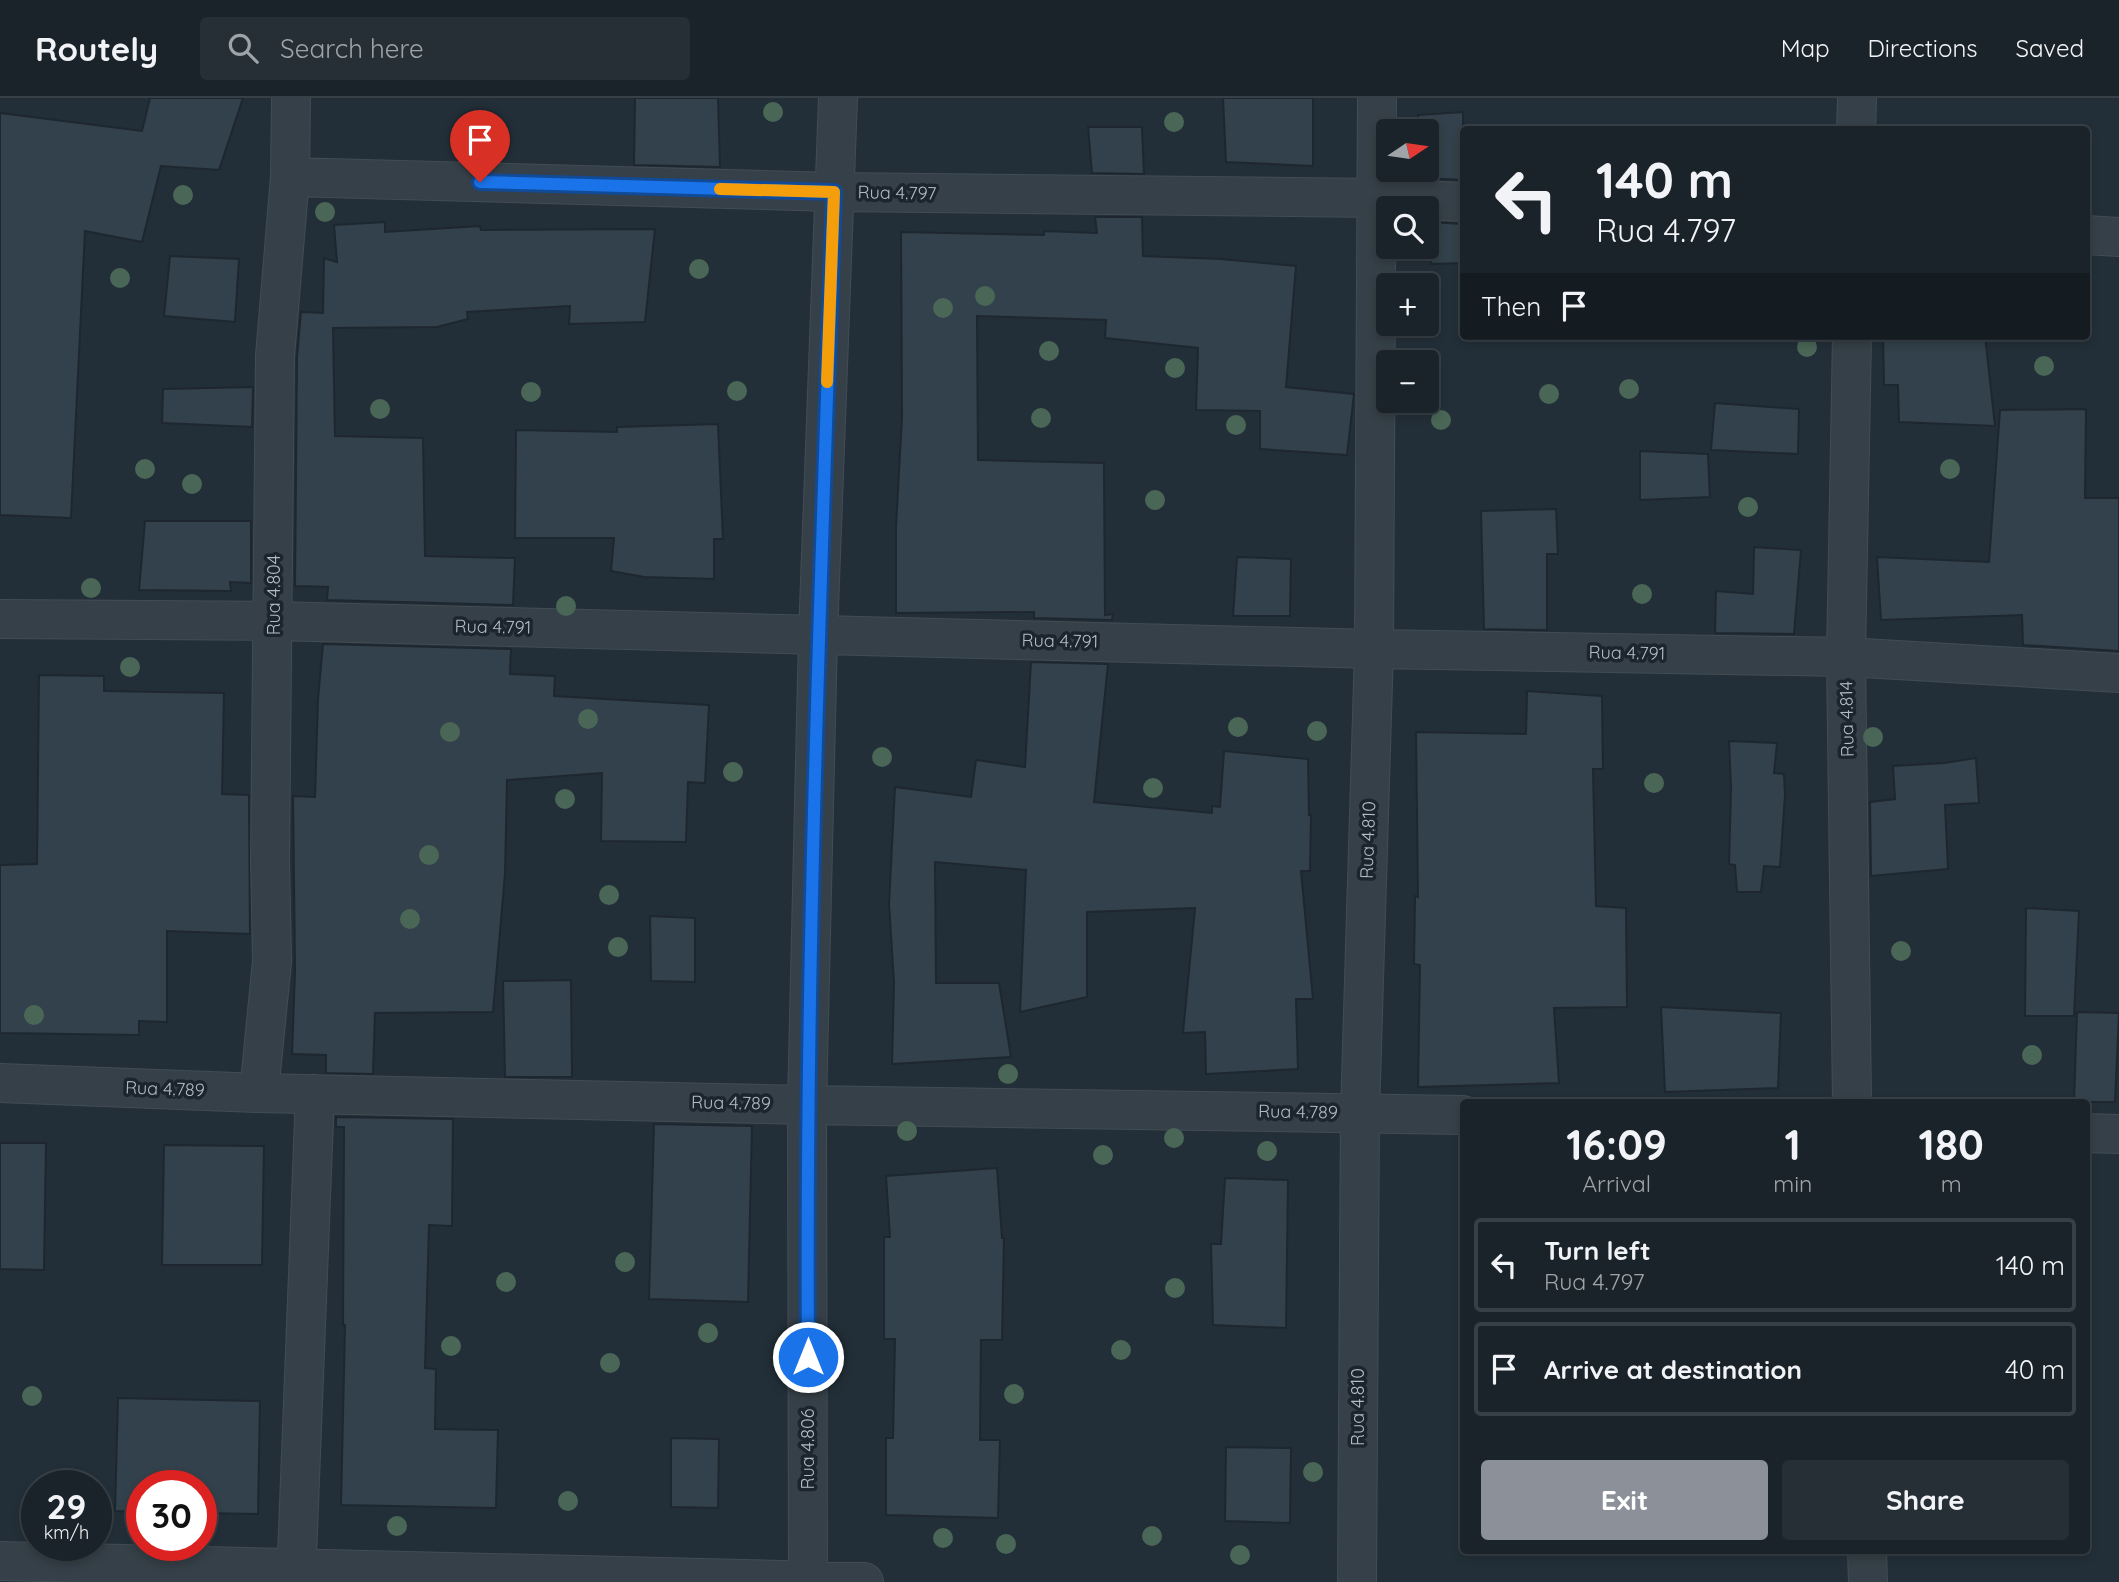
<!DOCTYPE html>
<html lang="en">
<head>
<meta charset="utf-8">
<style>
	:root { --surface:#1a232a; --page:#272f36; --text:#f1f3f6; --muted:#9fa4a8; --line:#384047; --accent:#8c9099 }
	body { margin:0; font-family:Quicksand,sans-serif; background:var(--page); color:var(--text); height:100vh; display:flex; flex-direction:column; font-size:26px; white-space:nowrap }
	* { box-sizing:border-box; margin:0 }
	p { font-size:23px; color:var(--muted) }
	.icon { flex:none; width:38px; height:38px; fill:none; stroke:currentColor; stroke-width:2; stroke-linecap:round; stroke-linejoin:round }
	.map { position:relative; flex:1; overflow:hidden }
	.side { position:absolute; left:1460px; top:1001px; width:630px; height:455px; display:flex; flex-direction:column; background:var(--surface); border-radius:7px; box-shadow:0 4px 10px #0003,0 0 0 2px var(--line) }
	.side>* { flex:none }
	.top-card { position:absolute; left:1460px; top:28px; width:630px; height:214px; border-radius:7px; box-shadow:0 4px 10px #0003,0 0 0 2px var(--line); background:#1a232a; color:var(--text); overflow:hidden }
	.needle { width:46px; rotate:77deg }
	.tools { position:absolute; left:1376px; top:21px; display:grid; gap:14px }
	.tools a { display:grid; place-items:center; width:63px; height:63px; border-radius:7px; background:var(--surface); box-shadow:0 4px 10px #0003,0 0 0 2px var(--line); font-size:35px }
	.speed { position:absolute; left:21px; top:1372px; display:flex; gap:14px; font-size:35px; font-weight:700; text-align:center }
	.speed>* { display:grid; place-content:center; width:91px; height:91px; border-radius:50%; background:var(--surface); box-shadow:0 4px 10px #0003,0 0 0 2px var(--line); line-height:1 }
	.speed small { font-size:18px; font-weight:400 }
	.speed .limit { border:10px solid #d22; background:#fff; color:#111 }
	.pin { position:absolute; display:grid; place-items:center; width:60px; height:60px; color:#fff; margin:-72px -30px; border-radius:50% 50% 50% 0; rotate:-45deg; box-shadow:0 0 7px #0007 }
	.pin .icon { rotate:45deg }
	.me { position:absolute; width:77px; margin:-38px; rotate:0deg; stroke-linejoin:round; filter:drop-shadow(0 0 5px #0008) }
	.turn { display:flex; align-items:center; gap:24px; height:147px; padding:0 21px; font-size:32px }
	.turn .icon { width:91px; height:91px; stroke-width:2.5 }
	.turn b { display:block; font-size:49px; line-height:60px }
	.then { display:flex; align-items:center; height:66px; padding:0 21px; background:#0003; gap:14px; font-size:26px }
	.eta { display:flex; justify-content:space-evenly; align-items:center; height:119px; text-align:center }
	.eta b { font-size:42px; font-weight:700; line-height:49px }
	.primary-button { display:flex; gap:14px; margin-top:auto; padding:14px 21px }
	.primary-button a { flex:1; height:80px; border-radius:7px; background:var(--accent); color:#fff; font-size:28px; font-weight:700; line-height:80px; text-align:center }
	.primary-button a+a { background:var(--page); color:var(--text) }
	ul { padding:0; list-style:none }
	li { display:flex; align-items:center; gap:21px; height:94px; margin:0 14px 10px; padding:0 7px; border:4px solid var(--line); border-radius:7px }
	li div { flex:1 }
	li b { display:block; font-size:26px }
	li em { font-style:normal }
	header { display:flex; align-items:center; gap:42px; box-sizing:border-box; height:98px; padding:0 35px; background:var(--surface); border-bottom:2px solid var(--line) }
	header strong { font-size:33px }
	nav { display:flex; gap:38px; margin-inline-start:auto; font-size:24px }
	.search { width:490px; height:63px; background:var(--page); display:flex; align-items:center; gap:18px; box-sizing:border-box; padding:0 24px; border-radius:7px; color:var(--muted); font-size:26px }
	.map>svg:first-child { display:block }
	.building { fill:#32414b; stroke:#1e272f; stroke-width:2 }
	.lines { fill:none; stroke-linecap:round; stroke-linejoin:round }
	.minor-casing { stroke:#434c54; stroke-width:40 }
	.minor { stroke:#364048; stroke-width:38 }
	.tree { fill:#4a6656 }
	.route-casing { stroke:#114b97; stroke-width:18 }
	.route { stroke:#1a73e8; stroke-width:12 }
	.slow { stroke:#f59e0b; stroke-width:12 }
	.labels { text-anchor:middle; stroke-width:7; stroke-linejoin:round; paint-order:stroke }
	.street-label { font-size:18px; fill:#b1bbc4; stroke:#1c252d }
</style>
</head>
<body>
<header>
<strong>Routely</strong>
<div class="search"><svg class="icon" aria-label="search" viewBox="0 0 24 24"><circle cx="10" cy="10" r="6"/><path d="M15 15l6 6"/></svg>Search here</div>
<nav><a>Map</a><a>Directions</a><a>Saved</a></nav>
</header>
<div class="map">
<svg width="2119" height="1484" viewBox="0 0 2119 1484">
	<rect width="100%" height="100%" fill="#232f38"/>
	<path class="building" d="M150,0H243L219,72L161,68L142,144L85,133L71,420L0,417V15L142,33Z
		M635,0H718L720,69L634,67Z
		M1223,0H1313V68L1226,64Z
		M1463,14V82L1423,80V72H1426V33H1419L1418,17Z
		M1088,29H1142L1144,76L1092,75Z
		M1095,119H1142L1143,158L1221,161L1296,168L1286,289L1354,296L1347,357L1260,351V313L1196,312L1198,250L1105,240L1106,222L977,218L978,362L1104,365L1105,517L1113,516L1112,522L1034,520V514L896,515V429L902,319L901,134L1044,137V133L1097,135Z
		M385,124V134L480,128L481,132L655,131L645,224L569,226L570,208L467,214L468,221L437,229L333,230L335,338L423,340L425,458L515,460L513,507L327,502L328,489L295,488L297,259L301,214L323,215L324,160L337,164L334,127Z
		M1427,124L1463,126V165L1431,166Z
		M170,158L239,161L235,224L164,218Z
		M1883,238H1985L1995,328L1899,324L1898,287H1884Z
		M253,289L252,329L162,325L163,291Z
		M1715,305L1799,311L1798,356L1711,352Z
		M2086,311L2085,400H2119V553L2023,547L2022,517L1881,522L1877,459L1989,464L2000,312Z
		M718,326L723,441H714V481L644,479L611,473L614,440H515L516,332L617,334V329Z
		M1640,353L1708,356L1710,399L1640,402Z
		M1556,411L1558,456H1547V532L1484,531L1481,413Z
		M145,423H251V485L230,484L231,493L139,492Z
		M1754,449L1801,452L1794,536L1715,535L1716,493L1753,496Z
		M1237,459L1291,461L1290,518H1233Z
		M323,546L511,551L510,576L555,578L554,598L709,607L705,685L688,684L686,744L601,743L602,675L507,682L505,776L493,914L375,915L373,976L326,975V957L292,956L295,873L293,698L315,699L318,601Z
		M1031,564L1108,566L1094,704L1212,715V708L1220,709L1224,653L1308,661L1309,717H1311L1310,773H1301L1313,901H1296L1298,971L1206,976L1205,934L1183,935L1195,810L1087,814V899L1020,914L1026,772L935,764L936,885H999L1011,959L892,966L894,885L889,806L895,689L971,699L976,662L1025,669Z
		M39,577L104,578V593L224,595L222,696L249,697L250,836L167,833V924L139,923V937L0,935V767L37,766Z
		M1527,593L1602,598L1603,671H1593L1596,808L1626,810L1627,909L1554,910L1559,985L1418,989L1420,867L1414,866L1415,798L1418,799L1416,634L1526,636Z
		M1729,643L1777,645L1774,675L1784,676L1785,697L1780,769L1764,768L1761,794H1737L1735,767L1729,766L1731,690Z
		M1976,660L1979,705L1945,707L1948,771L1871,778L1870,704L1895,701L1893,668L1944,665Z
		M2026,810L2079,813L2074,918H2025Z
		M650,818L695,820V884L651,883Z
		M571,882L572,979H505L503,883Z
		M1661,909L1781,915L1778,990L1665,994Z
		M2077,914L2119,915L2115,1004H2074Z
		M336,1019L453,1021L452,1128L429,1127L425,1270L436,1271L435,1331L498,1332L496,1410L341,1407L345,1227H343L344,1029H336Z
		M654,1026L752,1028L748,1204L649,1201Z
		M0,1045H46L44,1172L0,1171Z
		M164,1047L264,1048L262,1167H162Z
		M997,1070L1002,1140H1004L1002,1242H981L980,1342H1000L998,1420L886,1417V1340H893L895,1241H884V1139H890L886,1078Z
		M1225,1080L1288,1082L1286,1230L1213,1227L1211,1146H1221Z
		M118,1300L260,1303L258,1416L201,1415V1388H142V1414L115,1413Z
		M671,1340L719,1341L718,1410L671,1409Z
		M1226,1349L1291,1350L1290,1425L1225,1423Z"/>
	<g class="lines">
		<defs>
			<path id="minor" d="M1856,32L1857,0
				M290,79L834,94L1377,100L1463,104
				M2086,137L2119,139
				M0,521L274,523L1374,551L1846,559L2119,575
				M0,985L259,995L807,1007L1463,1017
				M259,995L272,863L270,762L275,258L290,79L291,0
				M1852,1004L1846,559L1852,238
				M2086,1035L2119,1036
				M1867,1452L1868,1484
				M0,1463L864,1484
				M296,1484L315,996
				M808,1484L807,1007L818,537L838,0
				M1357,1484L1360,1015L1374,551L1377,0"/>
		</defs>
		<use href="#minor" class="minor-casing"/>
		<use href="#minor" class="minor"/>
	</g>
	<g class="tree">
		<circle cx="773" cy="14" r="10"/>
		<circle cx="1174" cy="24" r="10"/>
		<circle cx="183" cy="97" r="10"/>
		<circle cx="325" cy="114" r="10"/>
		<circle cx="699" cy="171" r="10"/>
		<circle cx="120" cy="180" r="10"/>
		<circle cx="985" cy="198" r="10"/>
		<circle cx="943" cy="210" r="10"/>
		<circle cx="1807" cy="249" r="10"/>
		<circle cx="1049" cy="253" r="10"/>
		<circle cx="2044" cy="268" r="10"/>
		<circle cx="1175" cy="270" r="10"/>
		<circle cx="1629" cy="291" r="10"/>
		<circle cx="737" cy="293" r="10"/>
		<circle cx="531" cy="294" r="10"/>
		<circle cx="1549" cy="296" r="10"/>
		<circle cx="380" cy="311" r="10"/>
		<circle cx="1041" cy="320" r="10"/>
		<circle cx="1441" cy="322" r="10"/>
		<circle cx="1236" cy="327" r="10"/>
		<circle cx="145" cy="371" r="10"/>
		<circle cx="1950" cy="371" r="10"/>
		<circle cx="192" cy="386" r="10"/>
		<circle cx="1155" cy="402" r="10"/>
		<circle cx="1748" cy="409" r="10"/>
		<circle cx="91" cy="490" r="10"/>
		<circle cx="1642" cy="496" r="10"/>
		<circle cx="566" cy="508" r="10"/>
		<circle cx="130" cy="569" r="10"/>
		<circle cx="588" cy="621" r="10"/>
		<circle cx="1238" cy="629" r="10"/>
		<circle cx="1317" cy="633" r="10"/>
		<circle cx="450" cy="634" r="10"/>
		<circle cx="1873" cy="639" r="10"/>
		<circle cx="882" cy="659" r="10"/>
		<circle cx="733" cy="674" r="10"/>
		<circle cx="1654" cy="685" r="10"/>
		<circle cx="1153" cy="690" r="10"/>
		<circle cx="565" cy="701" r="10"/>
		<circle cx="429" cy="757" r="10"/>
		<circle cx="609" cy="797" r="10"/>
		<circle cx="410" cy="821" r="10"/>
		<circle cx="618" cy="849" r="10"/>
		<circle cx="1901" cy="853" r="10"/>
		<circle cx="34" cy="917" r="10"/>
		<circle cx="2032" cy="957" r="10"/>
		<circle cx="1008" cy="976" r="10"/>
		<circle cx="907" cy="1033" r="10"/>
		<circle cx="1174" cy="1040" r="10"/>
		<circle cx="1267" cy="1053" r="10"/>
		<circle cx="1103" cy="1057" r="10"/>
		<circle cx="625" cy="1164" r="10"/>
		<circle cx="506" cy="1184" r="10"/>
		<circle cx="1175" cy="1190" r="10"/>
		<circle cx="708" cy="1235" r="10"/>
		<circle cx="451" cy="1248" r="10"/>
		<circle cx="1121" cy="1252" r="10"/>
		<circle cx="610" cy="1265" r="10"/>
		<circle cx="1014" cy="1296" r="10"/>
		<circle cx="32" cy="1298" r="10"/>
		<circle cx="1313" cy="1374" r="10"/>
		<circle cx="568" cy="1403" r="10"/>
		<circle cx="397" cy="1428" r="10"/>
		<circle cx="1152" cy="1438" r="10"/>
		<circle cx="943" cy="1440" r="10"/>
		<circle cx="1006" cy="1446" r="10"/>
		<circle cx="1240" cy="1457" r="10"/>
	</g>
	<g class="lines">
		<defs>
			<path id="route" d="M480,84L834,94C821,482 805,870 808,1259"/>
		</defs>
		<use href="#route" class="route-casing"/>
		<use href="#route" class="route"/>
		<path class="slow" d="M720,91L834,94L827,284"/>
	</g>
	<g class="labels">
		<g class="street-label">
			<text transform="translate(897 95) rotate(1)" y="6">Rua 4.797</text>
			<text transform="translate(274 497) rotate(-90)" y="6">Rua 4.804</text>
			<text transform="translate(493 529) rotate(1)" y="6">Rua 4.791</text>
			<text transform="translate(1060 543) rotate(1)" y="6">Rua 4.791</text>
			<text transform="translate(1627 555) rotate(1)" y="6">Rua 4.791</text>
			<text transform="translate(1847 621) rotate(-91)" y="6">Rua 4.814</text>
			<text transform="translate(1368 742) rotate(-88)" y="6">Rua 4.810</text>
			<text transform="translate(165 991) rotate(2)" y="6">Rua 4.789</text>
			<text transform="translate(731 1005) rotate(1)" y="6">Rua 4.789</text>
			<text transform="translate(1298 1014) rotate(1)" y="6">Rua 4.789</text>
			<text transform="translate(1358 1309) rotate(-90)" y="6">Rua 4.810</text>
			<text transform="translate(808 1351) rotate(-90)" y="6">Rua 4.806</text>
		</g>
	</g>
</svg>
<div class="tools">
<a><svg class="needle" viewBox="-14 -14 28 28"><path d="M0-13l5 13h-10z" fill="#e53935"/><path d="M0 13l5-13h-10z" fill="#9fa4a8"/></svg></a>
<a><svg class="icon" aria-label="search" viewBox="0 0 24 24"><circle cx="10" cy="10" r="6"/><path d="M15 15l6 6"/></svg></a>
<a>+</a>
<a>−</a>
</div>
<div class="speed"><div>29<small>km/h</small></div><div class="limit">30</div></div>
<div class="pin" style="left:480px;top:84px;background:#d93025"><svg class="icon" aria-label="arrive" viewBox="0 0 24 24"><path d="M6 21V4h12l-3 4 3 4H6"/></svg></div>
<svg class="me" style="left:808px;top:1259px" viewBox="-20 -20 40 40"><circle r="17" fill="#1a73e8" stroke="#fff" stroke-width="3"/><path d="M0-11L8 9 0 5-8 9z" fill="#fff"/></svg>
<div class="top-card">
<div class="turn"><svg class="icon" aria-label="left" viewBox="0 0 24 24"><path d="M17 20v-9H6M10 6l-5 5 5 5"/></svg><div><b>140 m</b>Rua 4.797</div></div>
<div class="then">Then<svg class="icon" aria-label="arrive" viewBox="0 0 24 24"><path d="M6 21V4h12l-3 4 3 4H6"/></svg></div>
</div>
<section class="side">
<div class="eta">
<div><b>16:09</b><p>Arrival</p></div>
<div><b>1</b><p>min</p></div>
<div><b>180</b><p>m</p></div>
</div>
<ul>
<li><svg class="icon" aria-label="left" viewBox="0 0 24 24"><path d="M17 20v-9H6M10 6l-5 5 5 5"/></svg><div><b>Turn left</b><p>Rua 4.797</p></div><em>140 m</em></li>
<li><svg class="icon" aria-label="arrive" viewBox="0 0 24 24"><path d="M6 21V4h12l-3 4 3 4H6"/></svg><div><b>Arrive at destination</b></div><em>40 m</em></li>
</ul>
<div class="primary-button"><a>Exit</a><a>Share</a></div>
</section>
</div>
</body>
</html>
